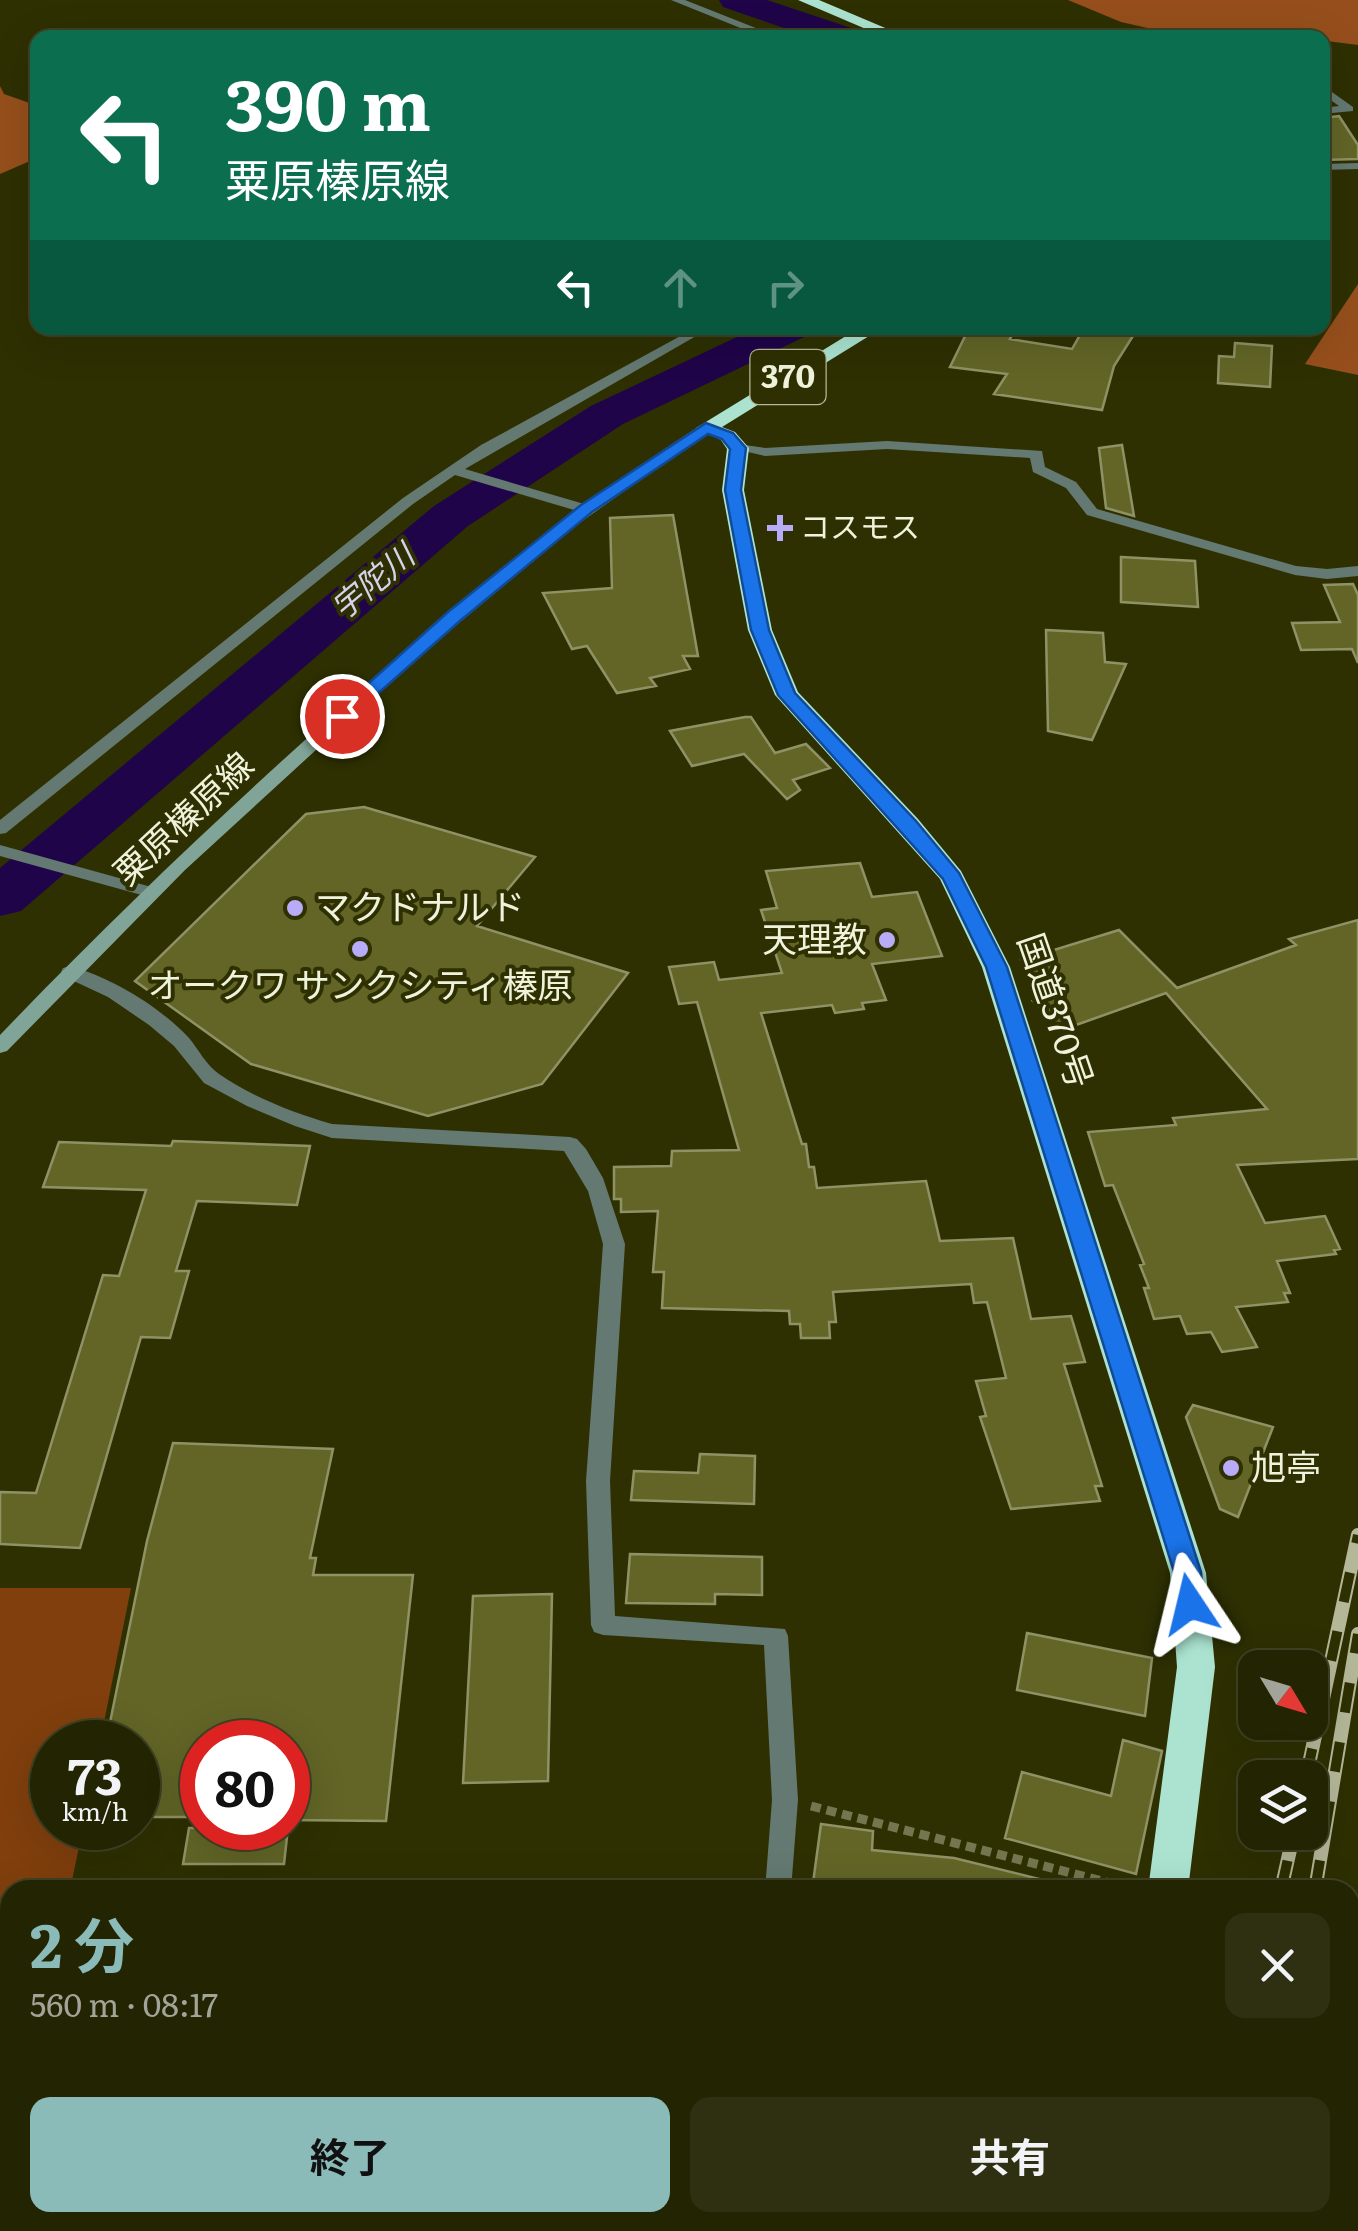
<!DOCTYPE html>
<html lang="ja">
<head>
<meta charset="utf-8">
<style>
	:root { --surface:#222402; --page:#2e3011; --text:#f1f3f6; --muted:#a2a499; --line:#3f4124; --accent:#8bbbb9 }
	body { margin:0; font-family:Literata,"Noto Sans JP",serif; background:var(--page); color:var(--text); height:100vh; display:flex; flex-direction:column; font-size:38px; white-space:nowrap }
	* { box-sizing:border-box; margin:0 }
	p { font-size:32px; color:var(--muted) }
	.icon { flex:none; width:55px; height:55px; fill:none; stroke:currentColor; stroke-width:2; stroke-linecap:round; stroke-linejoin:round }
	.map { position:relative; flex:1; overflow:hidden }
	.details { position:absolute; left:0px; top:1880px; width:1360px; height:352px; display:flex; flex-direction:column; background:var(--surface); border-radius:30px 30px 0 0; box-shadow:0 10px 40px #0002,0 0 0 2px var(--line) }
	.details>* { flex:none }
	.top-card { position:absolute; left:30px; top:30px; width:1300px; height:305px; border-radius:20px; box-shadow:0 10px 40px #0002,0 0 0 2px var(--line); background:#0b6e4f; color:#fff; overflow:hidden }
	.needle { width:65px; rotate:128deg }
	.fabs { position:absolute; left:1238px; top:1650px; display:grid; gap:20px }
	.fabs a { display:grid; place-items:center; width:90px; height:90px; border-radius:20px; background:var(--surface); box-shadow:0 10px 40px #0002,0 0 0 2px var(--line); font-size:50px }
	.speed { position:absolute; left:30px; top:1720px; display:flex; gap:20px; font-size:50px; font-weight:700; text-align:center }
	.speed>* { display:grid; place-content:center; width:130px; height:130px; border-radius:50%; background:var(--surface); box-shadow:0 10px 40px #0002,0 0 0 2px var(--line); line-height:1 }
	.speed small { font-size:25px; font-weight:400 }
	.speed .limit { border:15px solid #d22; background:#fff; color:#111 }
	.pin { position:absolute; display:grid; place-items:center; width:85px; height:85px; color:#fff; margin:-42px; border:5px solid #fff; border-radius:50%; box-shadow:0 2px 10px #0007 }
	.me { position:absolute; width:110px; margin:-55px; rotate:350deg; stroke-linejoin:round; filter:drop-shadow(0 0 8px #0008) }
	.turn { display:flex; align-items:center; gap:35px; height:210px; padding:0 30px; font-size:45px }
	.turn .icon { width:130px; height:130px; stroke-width:2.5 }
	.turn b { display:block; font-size:70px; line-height:85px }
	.lanes { display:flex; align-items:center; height:95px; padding:0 30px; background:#0003; justify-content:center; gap:50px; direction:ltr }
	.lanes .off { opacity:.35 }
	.round { display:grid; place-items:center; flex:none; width:105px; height:105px; border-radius:20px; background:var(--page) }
	.overview { display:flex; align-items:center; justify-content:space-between; height:170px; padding:0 30px }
	h1 { font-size:60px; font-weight:700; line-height:75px; color:var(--accent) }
	.primary-button { display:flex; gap:20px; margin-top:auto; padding:20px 30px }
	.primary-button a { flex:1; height:115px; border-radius:20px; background:var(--accent); color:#111; font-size:40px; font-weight:700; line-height:115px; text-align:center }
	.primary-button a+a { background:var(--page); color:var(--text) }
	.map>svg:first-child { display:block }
	.green { fill:#803f0d }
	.forest { fill:#964f1c }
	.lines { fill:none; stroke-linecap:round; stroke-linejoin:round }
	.river { fill:#1f0449; fill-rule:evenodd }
	.building { fill:#626526; stroke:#8f9265; stroke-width:2.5 }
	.path { stroke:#73764f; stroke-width:9; stroke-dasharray:10 6; stroke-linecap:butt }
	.street { fill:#637971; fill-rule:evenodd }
	.secondary { fill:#80a497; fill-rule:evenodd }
	.highway { fill:#abe3d0; fill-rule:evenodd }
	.rail-casing { stroke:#b4b798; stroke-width:14 }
	.rail { stroke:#2e3002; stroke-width:10; stroke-dasharray:30; stroke-linecap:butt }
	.route { fill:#1a73e8; stroke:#114b97; stroke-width:2.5 }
	.poi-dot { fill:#b8abf7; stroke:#2e3002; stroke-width:4 }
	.labels { text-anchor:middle; stroke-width:8; stroke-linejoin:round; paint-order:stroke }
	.far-poi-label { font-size:30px; fill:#f0f3db; stroke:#2e3002; text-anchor:start }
	.shield { fill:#2e3002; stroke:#b6b89a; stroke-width:2.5 }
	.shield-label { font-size:32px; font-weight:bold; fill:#f0f3db }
	.far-water-label { font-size:32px; font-style:italic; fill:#d5d2eb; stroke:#2e3002 }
	.street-label { font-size:35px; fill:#f0f3db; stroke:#2e3002 }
	.poi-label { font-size:35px; fill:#f0f3db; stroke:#2e3002; text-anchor:start }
</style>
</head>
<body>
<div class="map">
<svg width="1358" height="2231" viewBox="0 0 1358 2231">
	<rect width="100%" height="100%" fill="#2e3002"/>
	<path class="green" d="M0,1588H131L100,1742H52V1828H83L70,1890H10V2053L0,2051Z"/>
	<path class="forest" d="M1068,0H1358V45L1240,30L1152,29L1121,22Z
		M0,86L4,94L38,106L37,158L0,174Z
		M1358,284V375L1305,364Z"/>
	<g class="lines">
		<path class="river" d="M719,0H767L860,31L865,38H813L723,7Z
			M756,328H810L804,337L623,424L468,526L21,911L0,916V868L434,506L591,406Z"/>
	</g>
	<path class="building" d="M1339,116L1358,145V159L1322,160V118Z
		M969,328L1014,331L1010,339L1072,349L1084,328H1138L1114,366L1102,410L994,394L1007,374L950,367Z
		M1235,343L1272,346L1270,387L1218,383L1219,356L1234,357Z
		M1122,445L1134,516L1106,508L1099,448Z
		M673,515L698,656H683L690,669L650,678L656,686L617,693L587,646L572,649L543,593L612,588L610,518Z
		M1121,557L1195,561L1198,607L1121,602Z
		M1353,584L1358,595V663L1352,649L1301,650L1292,623L1340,622L1324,585Z
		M1046,630L1103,633L1105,662L1126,664L1092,740L1048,731Z
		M745,717H751L775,753L806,744L830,768L793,780L800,790L787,799L744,754L692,766L670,731Z
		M364,807L535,857L477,926L628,973L542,1084L428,1116L251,1064L135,981L306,814Z
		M860,863L872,897L917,892L942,956L872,964L886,1000L862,1003L864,1009L835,1013L832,1005L761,1013L802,1144H806L809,1167H814L817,1188L926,1181L940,1241L1013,1238L1031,1319L1071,1316L1085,1362L1064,1364L1102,1486H1095L1100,1501L1011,1509L980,1417L986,1416L976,1381L1006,1378L987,1302L974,1303L971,1284L833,1292L836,1322H829L830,1338H801L800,1324H790L789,1311L662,1308L664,1272H653L658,1211L621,1212V1199H614V1167L671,1166L672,1151L739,1150L697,1002L679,1004L669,967L714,962L719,980L782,973L761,910L777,908L766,871Z
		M1358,920V1159L1237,1165L1265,1223L1325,1216L1340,1249L1334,1250L1336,1254L1277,1261L1290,1293H1284L1288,1302L1236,1307L1257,1347L1222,1352L1211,1332L1187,1334L1180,1316L1154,1319L1144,1288H1149L1140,1265L1144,1264L1113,1185L1105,1186L1088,1132L1176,1125L1173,1118L1267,1109L1166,993L1062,1030L1033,1001L1052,994L1021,960L1119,930L1177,988L1296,945L1289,939Z
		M173,1141L310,1146L297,1205L197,1201L176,1271H189L170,1338L141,1337L80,1548L0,1544V1492L36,1493L103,1275L119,1276L146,1190L43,1187L59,1142L171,1146Z
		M1193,1405L1273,1427L1238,1517L1220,1509L1186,1417Z
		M173,1443L333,1449L310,1558H316L313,1575H413L386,1821L288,1820V1742H202V1817H138V1742H106L147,1541Z
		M700,1454L755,1456L754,1504L631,1500L634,1471L698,1473Z
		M630,1554L762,1557V1595L715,1594V1604L626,1603Z
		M552,1594L548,1781L463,1783L473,1596Z
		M1027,1633L1152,1658L1145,1716L1017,1690Z
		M1123,1740L1162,1751L1136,1874L1005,1838L1022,1772L1111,1796Z
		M821,1824L873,1831L872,1850L954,1858L1039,1879L1038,1890H869L813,1883Z
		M189,1828H288L284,1864H183Z"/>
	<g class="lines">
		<path class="path" d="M811,1806L1133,1889"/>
		<path class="street" d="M671,0H685L781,38H765Z
			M1322,85L1353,107V111L1322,114V108L1339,106L1322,94Z
			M1358,163V169L1322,170V164Z
			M695,328H710L465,469L591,506V512H581L455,475L413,504L6,833L0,834V820L403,498L481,445Z
			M887,441L1042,451L1045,467L1076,482L1097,509L1296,566L1327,569L1358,566V576L1327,579L1295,575L1087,515L1066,488L1033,472L1030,458L887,449L765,456L731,448L738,444L765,448Z
			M0,845L155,888L158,892L149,897L0,856Z
			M70,966C112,978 159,1006 189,1038C199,1050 206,1065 219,1074C252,1097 294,1113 332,1124L570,1137L577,1139L586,1149L603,1178L625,1244L610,1481L615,1616L785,1629L788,1636L798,1800L791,1890H765L772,1800L764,1645L603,1635L594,1632L591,1625L586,1481L603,1244L588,1191L564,1151L332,1138L295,1126L247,1106L204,1083L174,1046L149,1025L108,997L63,976L61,972L63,968Z
			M1350,1935L1358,1938V1964L1350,1961Z
			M690,2222H721L717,2231H686Z"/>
		<path class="secondary" d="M701,425L713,428L578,524L412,662L185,870L7,1051L0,1053V1035C110,920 225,811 344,705C458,604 573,508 701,425Z
			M0,2122L10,2125V2153L0,2150Z
			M918,2222H959L963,2231H922Z"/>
		<path class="highway" d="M798,0H819L909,38H887Z
			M859,328H882L722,427L735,432L749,448L744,490L772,630L798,692L918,819L961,871L1010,967L1206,1573L1215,1667L1188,1890H1148L1177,1667L1170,1573L982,967L940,879L775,695L748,630L722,490L727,449L721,440L696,428Z
			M1068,2222H1113L1110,2231H1066Z"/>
		<defs>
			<path id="rail" d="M1306,1778L1358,1535
				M1281,1890L1294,1832
				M1315,1890L1358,1634
				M1185,2231L1188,2222
				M1214,2231L1216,2222"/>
		</defs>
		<use href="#rail" class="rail-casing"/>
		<use href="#rail" class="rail"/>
	</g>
	<path class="route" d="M706,423L733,433L746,448L741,490L769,630L795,693L916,821L959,873L1007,967L1201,1572L1204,1604L1200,1612L1190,1615L1181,1612L1174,1572L986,967L943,879L778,695L751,630L725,490L730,449L722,439L708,434L592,512L461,620L348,720H335L332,716L448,612L581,505Z"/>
	<g class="poi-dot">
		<path d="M775 513h10v10h10v10h-10v10h-10v-10h-10v-10h10z"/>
		<circle cx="295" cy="908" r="10"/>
		<circle cx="887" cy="940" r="10"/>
		<circle cx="360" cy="949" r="10"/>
		<circle cx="1231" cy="1468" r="10"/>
	</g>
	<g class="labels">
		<g class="far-poi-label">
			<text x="800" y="538">コスモス</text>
		</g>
		<rect class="shield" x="750.5" y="350" width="75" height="54" rx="8"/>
		<g class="shield-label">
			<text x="788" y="388">370</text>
		</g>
		<g class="far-water-label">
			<text transform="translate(373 582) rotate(-40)" y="11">宇陀川</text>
		</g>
		<g class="street-label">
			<text transform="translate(184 819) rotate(-43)" y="12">粟原榛原線</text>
			<text transform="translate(1055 1011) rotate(71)" y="12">国道370号</text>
		</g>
		<g class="poi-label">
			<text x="315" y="920">マクドナルド</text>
			<text x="867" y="952" text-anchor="end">天理教</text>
			<text x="360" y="998" text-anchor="middle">オークワ サンクシティ榛原</text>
			<text x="1251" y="1480">旭亭</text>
		</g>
	</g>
</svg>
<div class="fabs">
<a><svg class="needle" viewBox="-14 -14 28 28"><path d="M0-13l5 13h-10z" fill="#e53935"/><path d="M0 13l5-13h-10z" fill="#a2a499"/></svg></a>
<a><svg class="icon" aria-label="layers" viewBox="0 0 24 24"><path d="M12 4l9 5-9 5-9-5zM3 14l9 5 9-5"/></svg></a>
</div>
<div class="speed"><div>73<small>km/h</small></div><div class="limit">80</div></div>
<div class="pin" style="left:342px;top:716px;background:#d93025"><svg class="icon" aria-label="arrive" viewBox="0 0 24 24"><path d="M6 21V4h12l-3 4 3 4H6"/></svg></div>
<svg class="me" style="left:1190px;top:1604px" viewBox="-20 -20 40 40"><path d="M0-17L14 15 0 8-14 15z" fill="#1a73e8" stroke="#fff" stroke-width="4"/></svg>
<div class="top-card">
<div class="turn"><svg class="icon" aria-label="left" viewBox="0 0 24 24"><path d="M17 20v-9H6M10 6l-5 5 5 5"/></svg><div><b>390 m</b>粟原榛原線</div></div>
<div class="lanes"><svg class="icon" aria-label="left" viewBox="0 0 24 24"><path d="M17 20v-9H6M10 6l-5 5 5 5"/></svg><svg class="icon off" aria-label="ahead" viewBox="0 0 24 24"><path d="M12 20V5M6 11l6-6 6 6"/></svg><svg class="icon off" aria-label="right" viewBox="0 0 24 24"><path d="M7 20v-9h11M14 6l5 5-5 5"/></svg></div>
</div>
<section class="details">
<div class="overview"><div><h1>2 分</h1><p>560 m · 08:17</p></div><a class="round"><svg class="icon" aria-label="close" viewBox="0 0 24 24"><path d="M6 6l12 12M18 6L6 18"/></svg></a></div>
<div class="primary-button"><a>終了</a><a>共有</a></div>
</section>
</div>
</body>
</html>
